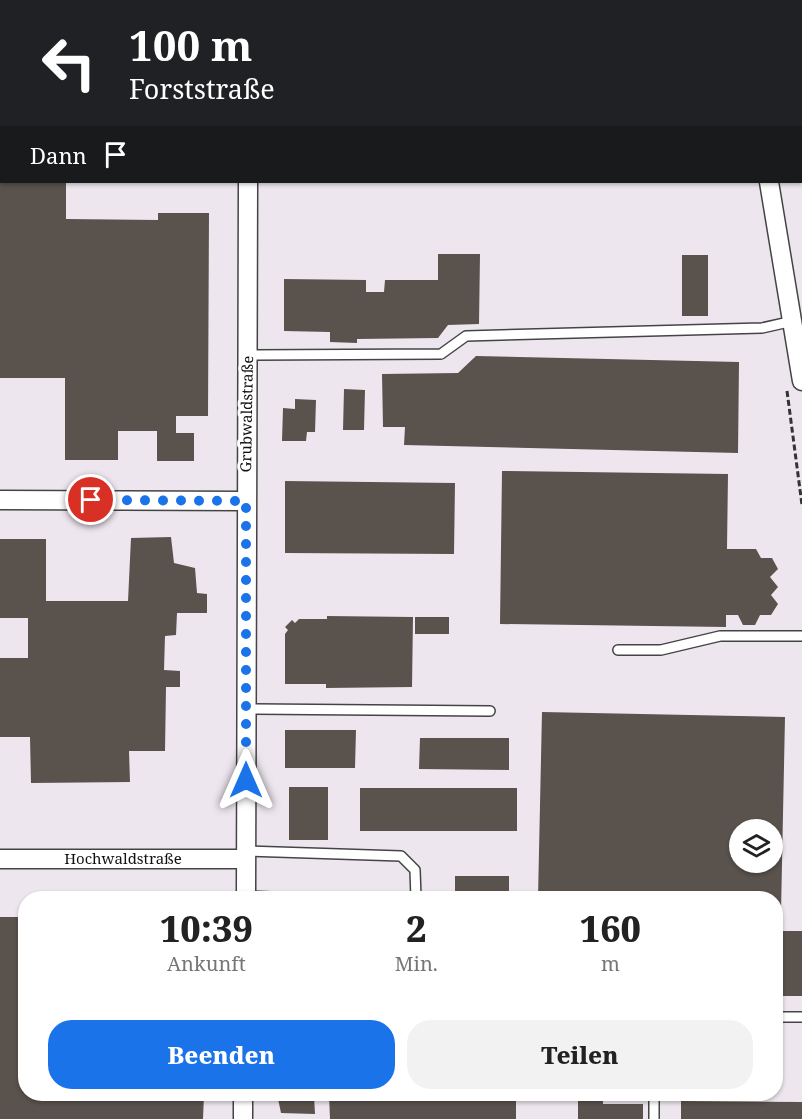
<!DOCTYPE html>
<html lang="de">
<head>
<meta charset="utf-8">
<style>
	:root { --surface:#fff; --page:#f2f2f2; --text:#222; --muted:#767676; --accent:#1a73e8 }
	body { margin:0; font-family:"Noto Serif",serif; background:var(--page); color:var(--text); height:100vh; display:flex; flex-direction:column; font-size:22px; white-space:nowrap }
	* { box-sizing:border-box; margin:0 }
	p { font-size:20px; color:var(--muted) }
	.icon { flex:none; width:33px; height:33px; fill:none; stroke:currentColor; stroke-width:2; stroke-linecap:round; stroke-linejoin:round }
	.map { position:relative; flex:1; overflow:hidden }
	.drawer { position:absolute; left:18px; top:891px; width:765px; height:210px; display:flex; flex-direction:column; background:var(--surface); border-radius:24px; box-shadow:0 2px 4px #0004 }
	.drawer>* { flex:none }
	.banner { position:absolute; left:0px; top:0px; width:802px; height:183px; box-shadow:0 2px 4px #0004; background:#202124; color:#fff; overflow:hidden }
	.controls { position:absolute; left:729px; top:819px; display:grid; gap:12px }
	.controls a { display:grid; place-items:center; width:54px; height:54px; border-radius:50%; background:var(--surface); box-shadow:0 2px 4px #0004; font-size:30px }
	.pin { position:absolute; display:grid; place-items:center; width:51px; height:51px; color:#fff; margin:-26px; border:3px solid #fff; border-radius:50%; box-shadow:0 2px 6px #0007 }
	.me { position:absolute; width:66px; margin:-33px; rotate:0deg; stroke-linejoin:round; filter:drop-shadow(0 0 4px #0008) }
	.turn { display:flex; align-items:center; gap:21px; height:126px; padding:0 30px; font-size:27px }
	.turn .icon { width:78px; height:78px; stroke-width:2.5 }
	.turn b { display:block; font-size:42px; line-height:51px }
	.then { display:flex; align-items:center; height:57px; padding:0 30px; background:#0003; gap:12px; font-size:22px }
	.eta { display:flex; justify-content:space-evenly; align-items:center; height:102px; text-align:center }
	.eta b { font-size:36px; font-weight:800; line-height:42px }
	.primary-button { display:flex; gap:12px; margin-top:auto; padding:12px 30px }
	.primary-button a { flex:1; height:69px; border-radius:24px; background:var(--accent); color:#fff; font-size:24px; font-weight:800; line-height:69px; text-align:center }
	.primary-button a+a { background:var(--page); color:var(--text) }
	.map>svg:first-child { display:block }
	.industrial { fill:#eee6ef; fill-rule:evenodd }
	.building { fill:#5a524d; fill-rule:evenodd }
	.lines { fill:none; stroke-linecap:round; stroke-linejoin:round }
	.lane-casing { stroke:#444; stroke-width:12 }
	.street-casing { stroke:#444; stroke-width:21 }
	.path { stroke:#333; stroke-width:3; stroke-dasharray:6 3; stroke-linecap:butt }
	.lane { stroke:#fff; stroke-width:9 }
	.street { stroke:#fff; stroke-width:18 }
	.route { stroke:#1a73e8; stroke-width:10; stroke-dasharray:0 18 }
	.labels { text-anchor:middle; stroke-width:6; stroke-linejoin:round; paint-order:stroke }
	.street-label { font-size:15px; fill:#111; stroke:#fff }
</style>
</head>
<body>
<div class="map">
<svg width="802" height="1119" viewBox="0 0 802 1119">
	<rect width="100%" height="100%" fill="#fffdf5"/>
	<path class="industrial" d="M0,0H802V1119H0ZM2,2H801V182H2ZM740,830H772V862H740ZM26,898H776V1094H26Z"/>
	<path class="building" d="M0,182H66V219L158,220V213H209L208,416H176V433H194V461H157V431H118V460H65V378H0Z
		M438,254H480L479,324L448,325L438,338L357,339V343L330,342V332L284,331V279L366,280V292H384L385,280H438Z
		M682,255H708V316H682Z
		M476,356L739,362L738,453L404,445L405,427H383L382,374L458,373Z
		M344,389L365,390L364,430H343Z
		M295,399L316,400L315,432H307L306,441H282L283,408L295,409Z
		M502,471L728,474L727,549H756L761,558H772L778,569L770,577L778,587L771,595L778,604L771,615H760L755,625H743L738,615H726V627L500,624Z
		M285,481L455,483L454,554L285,553Z
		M171,537L174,563L195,568L197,593L207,594V613H177L176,635L165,636L164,670L180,671V687H166L165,751H129L130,782L31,783L30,737H0V658H28V618H0V539H46V601H128L131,538Z
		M327,616L413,617L412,687L326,688V684H285V634L288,630L285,627L292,620L295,623L299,619H327Z
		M415,617H449V634H415Z
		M542,712L785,717L781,912H776V898H538ZM740,830H772V862H740Z
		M285,730H356L355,768H285Z
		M420,738H509V770L419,769Z
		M289,787H328V840H289Z
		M360,788H517V831H360Z
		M455,876H509V898H455Z
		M0,917H26V1094H204L203,1119H0Z
		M776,931H802V996H776Z
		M277,1094H322V1098L314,1096L315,1114L281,1113Z
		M329,1094H516V1119H330Z
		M578,1094H603V1104H643V1119H578Z
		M674,1094H704V1097H674Z
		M681,1101L802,1102V1119H681Z"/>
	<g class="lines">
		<defs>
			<path id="lane" d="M248,355L441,354L466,336L762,328L793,321
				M618,650H661L720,636H802
				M246,709L490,711
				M245,851L401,856L415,870L416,898
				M245,896L295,898
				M777,1017H802
				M654,1094V1119"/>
			<path id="street" d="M710,0L711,2
				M0,141H2
				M769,182L802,381
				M0,500L245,501
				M0,859H245
				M246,898L248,182
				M243,1119V1094"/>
		</defs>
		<use href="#lane" class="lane-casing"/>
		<use href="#street" class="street-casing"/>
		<path class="path" d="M787,391L802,505"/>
		<use href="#lane" class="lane"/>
		<use href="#street" class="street"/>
	</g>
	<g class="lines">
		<path class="route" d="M91,500L246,501V780"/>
	</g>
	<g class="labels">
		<g class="street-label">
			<text transform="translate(247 414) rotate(-89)" y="5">Grubwaldstraße</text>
			<text x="123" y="864">Hochwaldstraße</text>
		</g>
	</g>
</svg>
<div class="controls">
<a><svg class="icon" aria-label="layers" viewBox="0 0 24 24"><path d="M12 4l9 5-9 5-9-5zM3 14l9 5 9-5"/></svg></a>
</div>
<div class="pin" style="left:91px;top:500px;background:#d93025"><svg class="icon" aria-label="arrive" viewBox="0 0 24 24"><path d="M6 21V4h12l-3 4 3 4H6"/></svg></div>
<svg class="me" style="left:246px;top:780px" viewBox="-20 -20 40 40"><path d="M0-17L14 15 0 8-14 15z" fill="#1a73e8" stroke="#fff" stroke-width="4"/></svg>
<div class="banner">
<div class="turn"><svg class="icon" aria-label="left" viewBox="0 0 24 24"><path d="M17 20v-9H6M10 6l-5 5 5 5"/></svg><div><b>100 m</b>Forststraße</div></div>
<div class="then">Dann<svg class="icon" aria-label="arrive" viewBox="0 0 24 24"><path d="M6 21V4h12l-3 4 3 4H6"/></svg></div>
</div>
<section class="drawer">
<div class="eta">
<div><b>10:39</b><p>Ankunft</p></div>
<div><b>2</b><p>Min.</p></div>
<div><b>160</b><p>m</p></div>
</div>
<div class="primary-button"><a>Beenden</a><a>Teilen</a></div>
</section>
</div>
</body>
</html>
